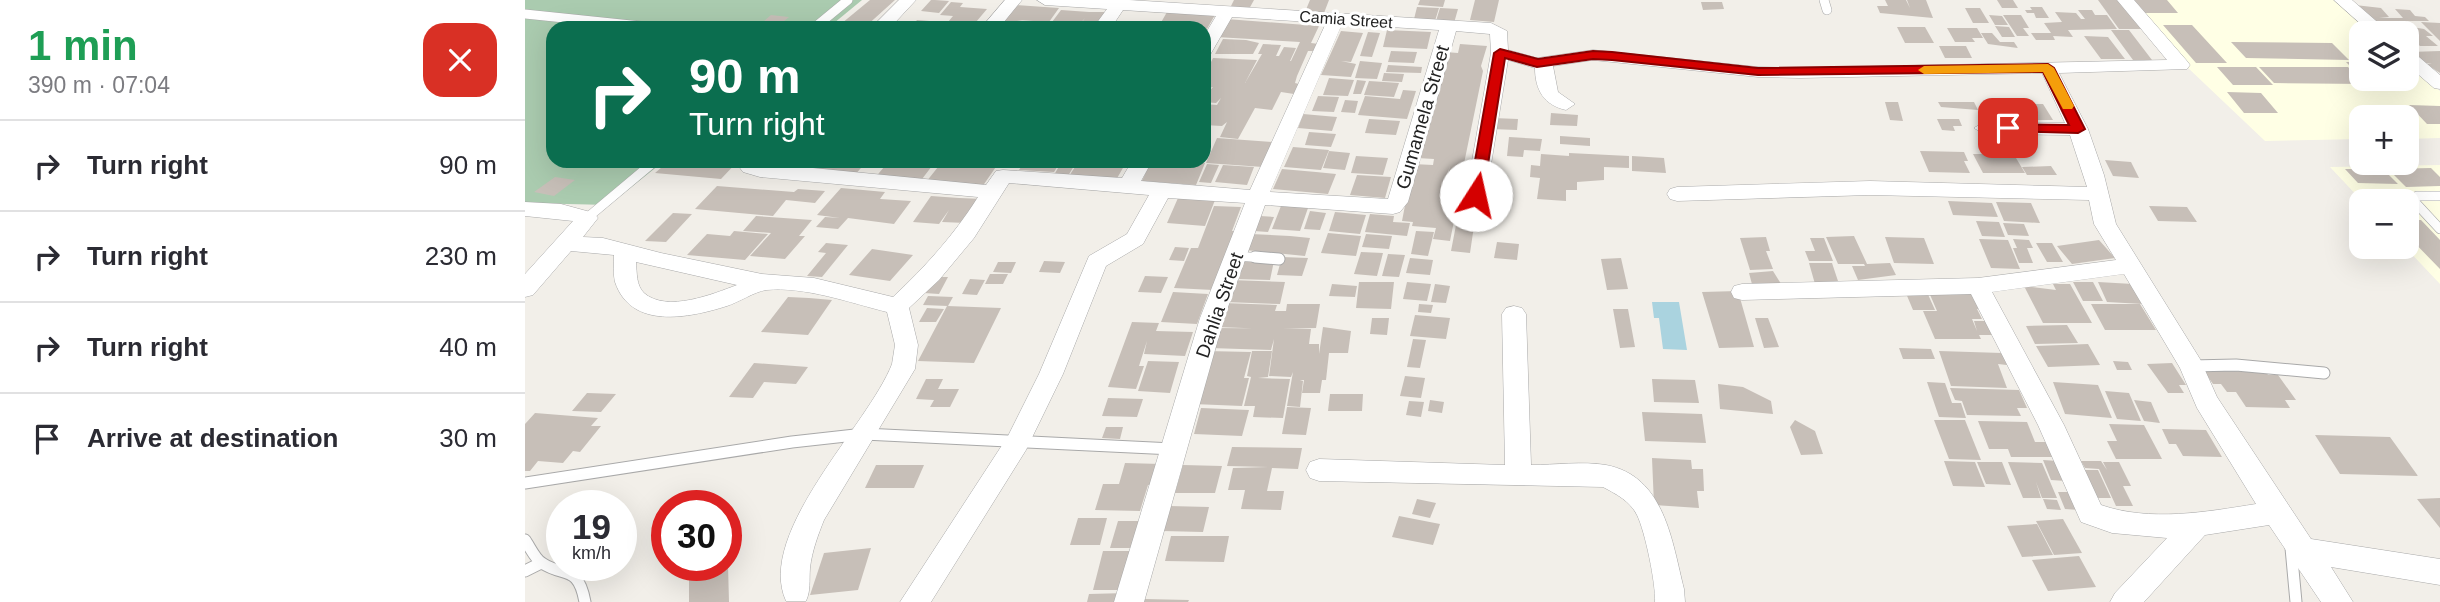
<!DOCTYPE html>
<html lang="en">
<head>
<meta charset="utf-8">
<style>
	:root { --surface:#fff; --page:#f7f7f7; --text:#2b2b33; --muted:#7c7c81; --line:#e1e1e2 }
	body { margin:0; font-family:Helvetica,sans-serif; background:var(--page); color:var(--text); height:100vh; display:flex; flex-direction:column; font-size:26px; white-space:nowrap }
	* { box-sizing:border-box; margin:0 }
	p { font-size:23px; color:var(--muted) }
	.icon { flex:none; width:38px; height:38px; fill:none; stroke:currentColor; stroke-width:2; stroke-linecap:round; stroke-linejoin:round }
	.map { position:relative; flex:1; overflow:hidden }
	.details { display:flex; flex-direction:column; background:var(--surface); width:525px }
	.details>* { flex:none }
	.guide { position:absolute; left:21px; top:21px; width:665px; height:147px; border-radius:21px; box-shadow:0 7px 28px #0002; background:#0b6e4f; color:#fff; overflow:hidden }
	.controls { position:absolute; left:1824px; top:21px; display:grid; gap:14px }
	.controls a { display:grid; place-items:center; width:70px; height:70px; border-radius:14px; background:var(--surface); box-shadow:0 7px 28px #0002; font-size:35px }
	.speed { position:absolute; left:21px; top:490px; display:flex; gap:14px; font-size:35px; font-weight:700; text-align:center }
	.speed>* { display:grid; place-content:center; width:91px; height:91px; border-radius:50%; background:var(--surface); box-shadow:0 7px 28px #0002; line-height:1 }
	.speed small { font-size:18px; font-weight:400 }
	.speed .limit { border:10px solid #d22; background:#fff; color:#111 }
	.pin { position:absolute; display:grid; place-items:center; width:60px; height:60px; color:#fff; margin:-30px; border-radius:14px; box-shadow:0 4px 10px #0006 }
	.me { position:absolute; width:77px; margin:-38px; rotate:10deg; stroke-linejoin:round; filter:drop-shadow(0 0 5px #0008) }
	.turn { display:flex; align-items:center; gap:24px; height:147px; padding:0 28px; font-size:32px }
	.turn .icon { width:91px; height:91px; stroke-width:2.5 }
	.turn b { display:block; font-size:49px; line-height:60px }
	.round { display:grid; place-items:center; flex:none; width:74px; height:74px; border-radius:21px; background:var(--page) }
	.headline { display:flex; align-items:center; justify-content:space-between; height:119px; padding:0 28px }
	h1 { font-size:42px; font-weight:700; line-height:52px; color:#1e9e55 }
	ul { padding:0; list-style:none }
	li { display:flex; align-items:center; gap:21px; height:91px; padding:0 28px; border-top:2px solid var(--line) }
	li div { flex:1 }
	li b { display:block; font-size:26px }
	li em { font-style:normal }
	main { display:flex; flex:1; min-height:0 }
	.map>svg:first-child { display:block }
	.education { fill:#ffffe5 }
	.cemetery { fill:#aacbaf }
	.water { fill:#aad3df }
	.building { fill:#c7bfb8 }
	.lines { fill:none; stroke-linecap:round; stroke-linejoin:round }
	.lane-far1-casing { stroke:#a9a9a9; stroke-width:10 }
	.lane-casing { stroke:#a9a9a9; stroke-width:13 }
	.street-casing { stroke:#a9a9a9; stroke-width:1 }
	.lane-far1 { stroke:#fff; stroke-width:9 }
	.lane { stroke:#fff; stroke-width:11 }
	.street { fill:#fff; fill-rule:evenodd }
	.route { fill:#d40000; stroke:#8a0000; stroke-width:2 }
	.slow { fill:#f59e0b }
	.labels { text-anchor:middle; stroke-width:6; stroke-linejoin:round; paint-order:stroke }
	.far-street-label { font-size:16px; fill:#222; stroke:#fff }
	.street-label { font-size:19px; fill:#222; stroke:#fff }
</style>
</head>
<body>
<main>
<section class="details">
<div class="headline"><div><h1>1 min</h1><p>390 m · 07:04</p></div><a class="round" style="background:#d93025;color:#fff"><svg class="icon" aria-label="close" viewBox="0 0 24 24"><path d="M6 6l12 12M18 6L6 18"/></svg></a></div>
<ul>
<li><svg class="icon" aria-label="right" viewBox="0 0 24 24"><path d="M7 20v-9h11M14 6l5 5-5 5"/></svg><div><b>Turn right</b></div><em>90 m</em></li>
<li><svg class="icon" aria-label="right" viewBox="0 0 24 24"><path d="M7 20v-9h11M14 6l5 5-5 5"/></svg><div><b>Turn right</b></div><em>230 m</em></li>
<li><svg class="icon" aria-label="right" viewBox="0 0 24 24"><path d="M7 20v-9h11M14 6l5 5-5 5"/></svg><div><b>Turn right</b></div><em>40 m</em></li>
<li><svg class="icon" aria-label="arrive" viewBox="0 0 24 24"><path d="M6 21V4h12l-3 4 3 4H6"/></svg><div><b>Arrive at destination</b></div><em>30 m</em></li>
</ul>
</section>
<div class="map">
<svg width="1915" height="602" viewBox="0 0 1915 602">
	<rect width="100%" height="100%" fill="#f2efe9"/>
	<path class="education" d="M1606,0H1810L1848,33H1836V79H1881V62L1915,91V138L1881,139V117H1836V139L1740,141L1661,66Z
		M1915,165V284L1880,247L1881,201H1837L1805,167Z"/>
	<path class="cemetery" d="M0,0H337L303,28H28V161H139L84,205L0,203Z"/>
	<path class="water" d="M1127,302H1154L1162,350L1138,349L1134,318H1129Z"/>
	<path class="building" d="M345,0H370L339,28H311Z
		M406,0H410L424,1L414,13L396,11Z
		M709,0H729L724,9L705,8Z
		M785,0H804L799,13L780,12Z
		M895,0H920L918,7L893,5Z
		M950,0H974L969,22L945,20Z
		M1360,0H1381L1385,8L1382,0H1401L1408,18L1355,13L1352,6H1363Z
		M1472,0H1488L1493,8H1477Z
		M1573,0H1597L1622,29H1594Z
		M1608,0H1642L1653,13H1618Z
		M426,2L438,3L435,7L462,9L446,28H418L428,16L415,15Z
		M1176,2H1197L1199,9L1178,10Z
		M491,5L534,8L524,22L492,20L508,23L505,27L476,25Z
		M1830,5L1856,8L1864,17L1854,18H1878L1870,9L1885,10L1890,16L1900,17L1904,21H1881L1887,27L1899,29L1908,36H1901L1913,46H1895L1885,37H1889L1887,35L1866,33Z
		M892,7L914,8L910,21L889,19Z
		M1505,7H1517L1524,18H1511L1509,13H1502L1500,10H1507Z
		M915,8L933,9L929,23L911,21Z
		M1440,8H1455L1464,23H1448Z
		M536,10L564,12H580L571,26L517,28L521,24L555,25L560,18L555,24L527,22Z
		M1553,10H1567L1570,15H1582L1592,29L1543,30L1548,37L1528,36L1530,40H1511L1506,33H1526L1519,23L1537,22L1530,12L1551,13L1556,19H1560Z
		M642,12L690,15L679,34V28L634,26Z
		M246,15L264,17L251,28H231Z
		M1464,15L1477,16L1483,25H1470Z
		M1478,15H1496L1504,28H1498L1504,36H1492Z
		M701,19L794,26L786,43L794,44L790,51H783L772,76L770,83L774,84L769,94L756,92L747,110L730,108L713,139L695,137L702,122L697,126L679,125V104L692,105L696,98L691,103L679,102V97L688,87L679,89V68H683L688,58L732,60L720,83L737,54H733L738,44L756,45L751,56H754L759,47L771,48L765,61H766L775,42L691,37Z
		M392,20L417,22L412,28H385Z
		M1896,22L1915,23V41Z
		M1638,25H1667L1702,63H1671Z
		M1470,26L1484,27L1490,37H1477Z
		M1372,27H1400L1409,43H1380Z
		M1422,28H1452L1458,38H1447L1450,42H1430Z
		M862,30L906,32L902,49L858,47Z
		M1586,30H1604L1627,60H1608Z
		M816,31L838,33L826,62L816,61L831,64L826,77L796,75Z
		M843,32L855,33L847,57L835,56Z
		M1456,33H1467L1475,42H1489L1493,48L1463,44Z
		M1559,36L1583,37L1600,59H1576Z
		M698,39L721,40L734,43L728,54H690Z
		M1706,42L1807,43L1824,60L1721,58Z
		M935,44L962,46L956,66L958,71L935,183L921,182L925,166L920,181L916,203L929,204L926,215L930,216L925,241L908,239L911,228L887,226L888,222L877,221L888,164L908,165L909,159L892,158L920,52L933,53Z
		M1414,46H1441L1447,58H1420Z
		M866,51L892,52L889,63L863,62Z
		M1915,51V73L1901,64L1907,63H1898L1885,52Z
		M835,61L857,63L852,79L830,78Z
		M1821,62H1836V77Z
		M863,65L897,67L896,73L861,72Z
		M1692,67H1731L1748,85H1708Z
		M1734,67H1823L1840,84L1749,83Z
		M859,73L879,74L877,82L857,81Z
		M804,78L829,80L823,96L798,95Z
		M832,80L841,81L836,94H828Z
		M844,81L874,83L869,97L839,95Z
		M878,90L891,91L882,119L833,115L840,96L875,99Z
		M1702,92L1736,93L1753,113H1719Z
		M793,96L814,97L809,112L787,111Z
		M820,100L833,101L830,113L816,112Z
		M1360,102H1373L1378,121L1365,120Z
		M1413,102H1449L1453,110L1416,107Z
		M1479,104H1518L1528,120H1489Z
		M1884,105L1915,106V124H1902Z
		M1026,113L1053,115L1052,126L1025,125Z
		M778,114L812,117L807,131L773,128Z
		M968,118L993,119L992,130L966,129Z
		M844,119L875,121L871,135L840,133Z
		M1412,119H1434L1437,126H1428L1430,131L1417,130Z
		M784,132L811,134L806,147L780,145Z
		M1035,136L1065,138V146L1035,144Z
		M984,137L1017,139L1015,151L999,150L998,157L982,156Z
		M692,138L748,142L738,167L681,163Z
		M768,147L804,150L796,170L759,167Z
		M804,151L825,153L820,170L798,168Z
		M1395,151L1439,152L1443,161H1439L1445,173L1404,172Z
		M1044,153L1104,156V168L1079,167V180L1052,182V190H1041V201L1012,199L1015,178L1005,177L1006,165L1015,166L1016,154L1044,156Z
		M1448,154H1484L1486,158H1491L1500,173H1458Z
		M831,156L863,158L858,175L826,173Z
		M1107,156L1139,158L1141,173L1107,171Z
		M1580,160L1606,162L1614,178L1588,176Z
		M213,161L196,179L130,173L144,161Z
		M288,161H342L329,176L279,170Z
		M364,161H401L410,162L394,183L349,179Z
		M475,161L457,187L401,182L417,162Z
		M500,161H536L529,172L494,170Z
		M537,161H552L543,176L529,175Z
		M554,161H602L591,180L544,176Z
		M626,161H636L680,163L671,185L617,181Z
		M682,164L694,165L686,183L674,182Z
		M698,165L729,167L722,185L690,182Z
		M1526,166L1532,175H1502L1497,167Z
		M1906,168L1915,177V186L1881,187L1863,169Z
		M757,169L791,172L811,174L803,194L748,189Z
		M1820,169H1858L1873,184L1833,183Z
		M832,175L866,177L860,198L825,195Z
		M30,177L50,180L29,196L9,192Z
		M921,183L938,184L935,200L918,198Z
		M192,186L269,192L273,189L300,191L290,203L261,200L248,216L170,209Z
		M316,188L360,192L355,199L386,201L369,224L323,218L313,229L291,227L300,217L315,218L292,215Z
		M1865,190L1876,201H1852L1842,191Z
		M406,196L434,198L458,199L441,223L417,222L424,210L414,224L388,222Z
		M653,198L690,200L680,226L642,223Z
		M1423,201L1467,203L1473,217L1428,215Z
		M1471,202L1506,203L1515,223L1479,221Z
		M689,206L716,207L707,231H711L688,290L649,288L666,248H673Z
		M756,206L783,208L775,231L747,229Z
		M1624,206L1662,207L1672,222L1633,221Z
		M785,211L801,213L795,230L779,229Z
		M810,212L841,215L835,234L804,231Z
		M148,213L167,214L141,242L120,241Z
		M845,214L869,216L868,222L885,223L882,236L840,232Z
		M231,216L287,220L274,236H280L260,259L225,256L246,233L218,231Z
		M735,216L749,217L743,232L729,231Z
		M1881,220H1896L1915,240V269L1881,234Z
		M1451,221L1474,222L1480,237L1457,236Z
		M1478,223L1499,224L1504,236L1483,235Z
		M931,225L949,226L945,253L926,251Z
		M209,231L243,234L220,260L162,255L182,234L205,236Z
		M891,231L909,232L903,256L886,254Z
		M803,233L836,236L831,256L796,253Z
		M726,234L765,236L785,238L780,256L720,250Z
		M841,234L867,236L864,249L837,247Z
		M1329,236L1342,264L1365,263L1371,275L1333,280L1327,266H1340L1339,264H1313L1301,237Z
		M1241,237L1245,251H1241L1248,269L1225,270L1215,238Z
		M1360,237L1399,238L1409,264L1369,263Z
		M1285,238H1299L1308,261H1284L1280,251H1290Z
		M1454,239L1483,240L1495,269L1466,268Z
		M1488,239L1504,240L1508,248H1502L1508,263H1494L1488,248H1492Z
		M1574,240L1590,258L1547,264L1532,246Z
		M972,242L994,244L992,260L969,258Z
		M301,243L323,245L297,277L282,276L301,253L293,252Z
		M1511,243H1527L1538,262H1522Z
		M650,247L664,248L659,261L644,260Z
		M347,249L388,255L365,281L324,275Z
		M836,252L858,253L852,276L829,274Z
		M863,254L880,255L874,277L857,276Z
		M757,257L783,258L777,276L752,275Z
		M885,258L908,260L905,275L881,273Z
		M1096,258L1103,289L1082,290L1076,259Z
		M715,260L749,261L745,280L710,279Z
		M519,261L540,262L535,273L514,272Z
		M473,262H491L486,273L468,272Z
		M1284,263H1307L1314,284H1290Z
		M1248,271L1258,287L1228,288L1224,273Z
		M465,274H483L478,284H460Z
		M620,276L643,277L636,293L613,292Z
		M408,277H423L414,294L399,293Z
		M445,279L460,280L452,295L437,294Z
		M706,280L760,282L755,304L700,302Z
		M834,282H869L866,309L831,308Z
		M882,282L906,284L902,301L878,299Z
		M1548,282H1568L1578,301H1558Z
		M1573,282L1608,284L1618,304L1582,302Z
		M807,284L832,286L830,297L804,296Z
		M910,284L925,286L921,303L906,302Z
		M1528,284H1545L1567,323H1518L1499,286L1531,290Z
		M1401,290L1410,310H1388L1380,291Z
		M1403,290H1448L1458,309H1452L1457,319H1447L1452,331L1449,321H1462L1469,335H1454L1456,339H1410L1398,311H1412Z
		M1213,291L1229,347L1194,348L1177,292Z
		M648,292L683,294L672,324L636,322Z
		M403,296L428,297L423,306L398,305Z
		M263,297L284,298L307,300L283,335L236,332Z
		M698,303L752,305L750,311H761L762,304H795L791,328L746,329L691,327Z
		M894,304L908,305L906,313L893,312Z
		M1566,304H1615L1631,330H1580Z
		M422,306L476,308L449,363L393,361Z
		M402,308L419,309L411,322H394Z
		M1088,309H1103L1110,347L1095,348Z
		M890,315L925,318L921,339L885,336Z
		M847,318H864L862,335L845,334Z
		M1230,318H1243L1254,347L1239,348Z
		M607,322L634,323L631,331L668,332L660,356L619,354L622,341L614,366H619L611,389L583,387Z
		M1542,325L1553,343L1510,344L1501,326Z
		M798,327L826,331L823,353H804L801,380H797L795,393H777L779,380H775L778,381L775,407L762,406L768,372L766,377L744,376L749,339L746,350L685,348L690,328L786,329L784,344H794V354Z
		M888,339L901,340L895,368L882,367Z
		M1563,344L1575,365L1523,367L1511,346Z
		M1374,348L1406,349L1410,359H1378Z
		M681,351L726,352L719,378H724L717,406L668,404Z
		M727,351H747L743,377L733,378L765,379L758,418L728,417L730,406H719L726,377L722,376Z
		M1414,351L1477,353L1482,365L1473,364L1482,388L1426,386Z
		M623,361L654,362L645,393L613,391Z
		M1588,361L1603,362L1607,370H1592Z
		M229,363L283,367L271,384L239,382L228,398L204,397Z
		M1647,363L1661,385H1654L1659,393H1643L1622,364Z
		M1678,370L1741,372L1743,375H1753L1771,400H1760L1765,408L1721,407L1711,392H1702L1696,384H1688Z
		M880,376L900,378L896,398L875,396Z
		M401,379H418L413,389H434L425,407H405L409,400L391,399Z
		M1127,379L1170,380L1174,403L1129,402Z
		M1402,382L1420,383L1427,403H1436L1441,418L1414,417Z
		M1528,382L1573,385L1587,418L1540,414Z
		M1193,384L1218,387L1246,401L1248,414L1195,409Z
		M1425,388L1494,390L1502,408H1492L1496,416L1442,415L1437,401L1430,400Z
		M1580,391L1604,393L1616,421L1592,419Z
		M62,393L91,394L76,412L47,411Z
		M805,394H838L837,411H803Z
		M583,398L618,399L612,417L577,416Z
		M905,400L919,402L917,413L903,411Z
		M1609,400L1626,402L1635,423L1619,421Z
		M884,401L899,402L896,417L881,415Z
		M762,407L786,408L781,435L757,434Z
		M676,408L724,410L717,436L669,434Z
		M1117,412L1177,414L1181,443L1120,441Z
		M10,413L73,418L66,426H76L55,452L48,451L38,463L13,461L5,471H0V424Z
		M1270,420L1290,431L1298,454L1276,455L1265,427Z
		M1409,420H1440L1456,460L1424,459Z
		M1453,421L1502,422L1510,442H1525L1532,457H1486L1483,449H1464Z
		M1584,424L1619,425L1637,459H1591L1582,441H1592Z
		M581,427H598L595,439L577,438Z
		M1637,429L1681,430L1697,457L1658,456L1651,444H1644Z
		M1790,435L1865,437L1893,476L1815,474Z
		M707,447L777,448L773,469L747,468L742,491H759L756,510L716,509L720,490H703L708,468L743,467L702,466Z
		M1127,458L1166,460L1167,469H1178L1179,491H1172L1174,508L1129,505Z
		M1518,460L1533,461L1541,481L1526,480Z
		M1419,461L1450,462L1460,487L1428,486Z
		M1556,461H1576L1582,470L1578,462H1594L1606,486H1598L1608,506H1591L1574,469L1560,468Z
		M1452,462H1477L1486,485L1461,484Z
		M1483,462L1517,463L1532,498H1517L1511,482L1516,498H1498Z
		M600,463L636,464L630,485H623L615,511L570,510L578,484H594Z
		M351,465H399L389,488H340Z
		M658,465L697,466L690,493H650Z
		M1558,470H1573L1586,498H1572Z
		M1533,492H1546L1554,510L1540,509Z
		M1915,498V528L1892,499Z
		M892,499L911,503L905,518L887,514Z
		M1518,499L1532,500L1536,510L1522,509Z
		M644,506L684,507L678,532L638,531Z
		M874,516L915,524L908,545L867,537Z
		M553,518H582L575,545H545Z
		M1538,519L1557,553L1529,555L1511,521Z
		M593,521H617L610,548H585Z
		M1512,524L1528,555L1497,557L1482,526Z
		M646,536H704L699,562L640,561Z
		M346,548L333,590L285,595L299,553Z
		M578,551H607L597,590H568Z
		M1554,556L1571,587L1523,591L1507,560Z
		M182,565H203L204,602H164V572Z
		M601,593L599,602H562L564,594Z
		M620,599L664,600L663,602H619Z"/>
	<g class="lines">
		<defs>
			<path id="lane-far1" d="M1299,0L1302,10
				M0,14L135,28
				M289,28L323,0
				M1915,196H1892L1888,200L1915,229
				M62,218L130,161
				M710,256L754,259"/>
			<path id="lane" d="M730,257L754,259
				M1666,366L1711,365L1799,373
				M0,483L267,442L339,434L648,449
				M0,540C5,547 10,559 17,563C39,578 53,564 60,602
				M1766,548L1771,602
				M0,571L16,563"/>
			<path id="street" d="M374,0H391L365,28H346Z
				M480,0H497L474,28H456Z
				M512,0H604L966,23L982,31L983,50L1012,58L1068,50L1233,67L1275,68L1642,60L1592,0H1609L1662,61L1665,65L1662,69L1534,73L1563,129L1579,175L1591,224L1675,359L1692,397L1786,539L1915,559V585L1806,567L1828,602H1796L1744,525L1680,535L1619,602H1585L1590,593L1642,538L1587,533L1556,522L1513,425L1446,294L1217,300L1209,298L1206,292L1209,286L1217,284L1453,278L1591,260L1569,224L1564,200L1345,195L1152,201L1145,199L1142,194L1145,189L1152,187L1345,181L1562,187L1545,135L1459,134L1449,128L1459,122L1540,123L1517,73L1275,78L1233,77L1068,60L1028,66L1033,92L1050,104L1041,110C1019,105 1010,90 1010,68L983,60L961,195L958,200H944L941,195L966,53L965,34L931,31L883,202L875,212L868,214L740,205L699,318L619,602H589L675,318L720,203L643,198L618,244L581,266L538,374L501,450L406,602H375L483,436L514,374L564,256L602,234L624,195L484,183L449,238L414,280L384,308L393,345L390,369L299,520C293,535 287,551 285,568C284,581 286,590 281,601H261C230,533 344,424 367,364L370,345L362,312C326,303 279,286 241,290C229,292 214,302 202,306C164,318 106,330 90,282C88,274 89,264 89,255L46,251L8,295L0,297V274L48,221L0,216V202L36,204L69,213L73,218L58,237L78,238L136,253L237,274L289,278L368,297C401,266 429,235 453,197L235,177L218,172L215,168L216,161L461,185L471,171L478,170L597,178L607,161H627L616,181L725,190L801,23L707,17L685,55L679,56V36L691,16L598,10L586,28H568L582,9L520,5ZM817,24L914,30L863,199L745,192ZM111,262L212,285C188,294 142,313 119,293C111,285 112,273 111,262ZM1599,274L1655,368L1672,408L1731,504C1681,512 1625,522 1576,505L1539,425L1467,292Z
				M1809,0H1827L1865,33H1846Z
				M1881,50L1887,51L1915,75V89L1909,88L1881,64Z
				M989,306L997,308L1001,314L1006,465C1030,465 1058,461 1081,465C1140,476 1147,542 1159,589L1160,602H1130C1131,584 1120,531 1112,515C1105,501 1091,494 1078,487L794,481L785,478L781,470L785,462L794,459L980,465L977,314L981,308Z"/>
		</defs>
		<use href="#lane-far1" class="lane-far1-casing"/>
		<use href="#lane" class="lane-casing"/>
		<use href="#street" class="street-casing"/>
		<use href="#lane-far1" class="lane-far1"/>
		<use href="#lane" class="lane"/>
		<use href="#street" class="street"/>
	</g>
	<path class="route" d="M975,49L1013,59L1068,51L1087,52L1233,68L1523,64L1529,68L1560,129L1553,133L1478,131L1476,128L1483,124L1544,125L1518,72L1233,75L1087,60L1068,59L1012,67L980,58L958,195L951,199L944,195L969,53Z"/>
	<path class="slow" d="M1523,64L1529,68L1549,106L1547,109H1538L1518,72L1399,74L1393,70L1399,66Z"/>
	<g class="labels">
		<g class="far-street-label">
			<text transform="translate(821 19) rotate(4)" y="6">Camia Street</text>
		</g>
		<g class="street-label">
			<text transform="translate(897 117) rotate(-74)" y="7">Gumamela Street</text>
			<text transform="translate(694 305) rotate(-71)" y="7">Dahlia Street</text>
		</g>
	</g>
</svg>
<div class="controls">
<a><svg class="icon" aria-label="layers" viewBox="0 0 24 24"><path d="M12 4l9 5-9 5-9-5zM3 14l9 5 9-5"/></svg></a>
<a>+</a>
<a>−</a>
</div>
<div class="speed"><div>19<small>km/h</small></div><div class="limit">30</div></div>
<div class="pin" style="left:1483px;top:128px;background:#d93025"><svg class="icon" aria-label="arrive" viewBox="0 0 24 24"><path d="M6 21V4h12l-3 4 3 4H6"/></svg></div>
<svg class="me" style="left:951px;top:195px" viewBox="-20 -20 40 40"><circle r="19" fill="#fff"/><path d="M0-13L10 11 0 6-10 11z" fill="#d40000"/></svg>
<div class="guide">
<div class="turn"><svg class="icon" aria-label="right" viewBox="0 0 24 24"><path d="M7 20v-9h11M14 6l5 5-5 5"/></svg><div><b>90 m</b>Turn right</div></div>
</div>
</div>
</main>
</body>
</html>
